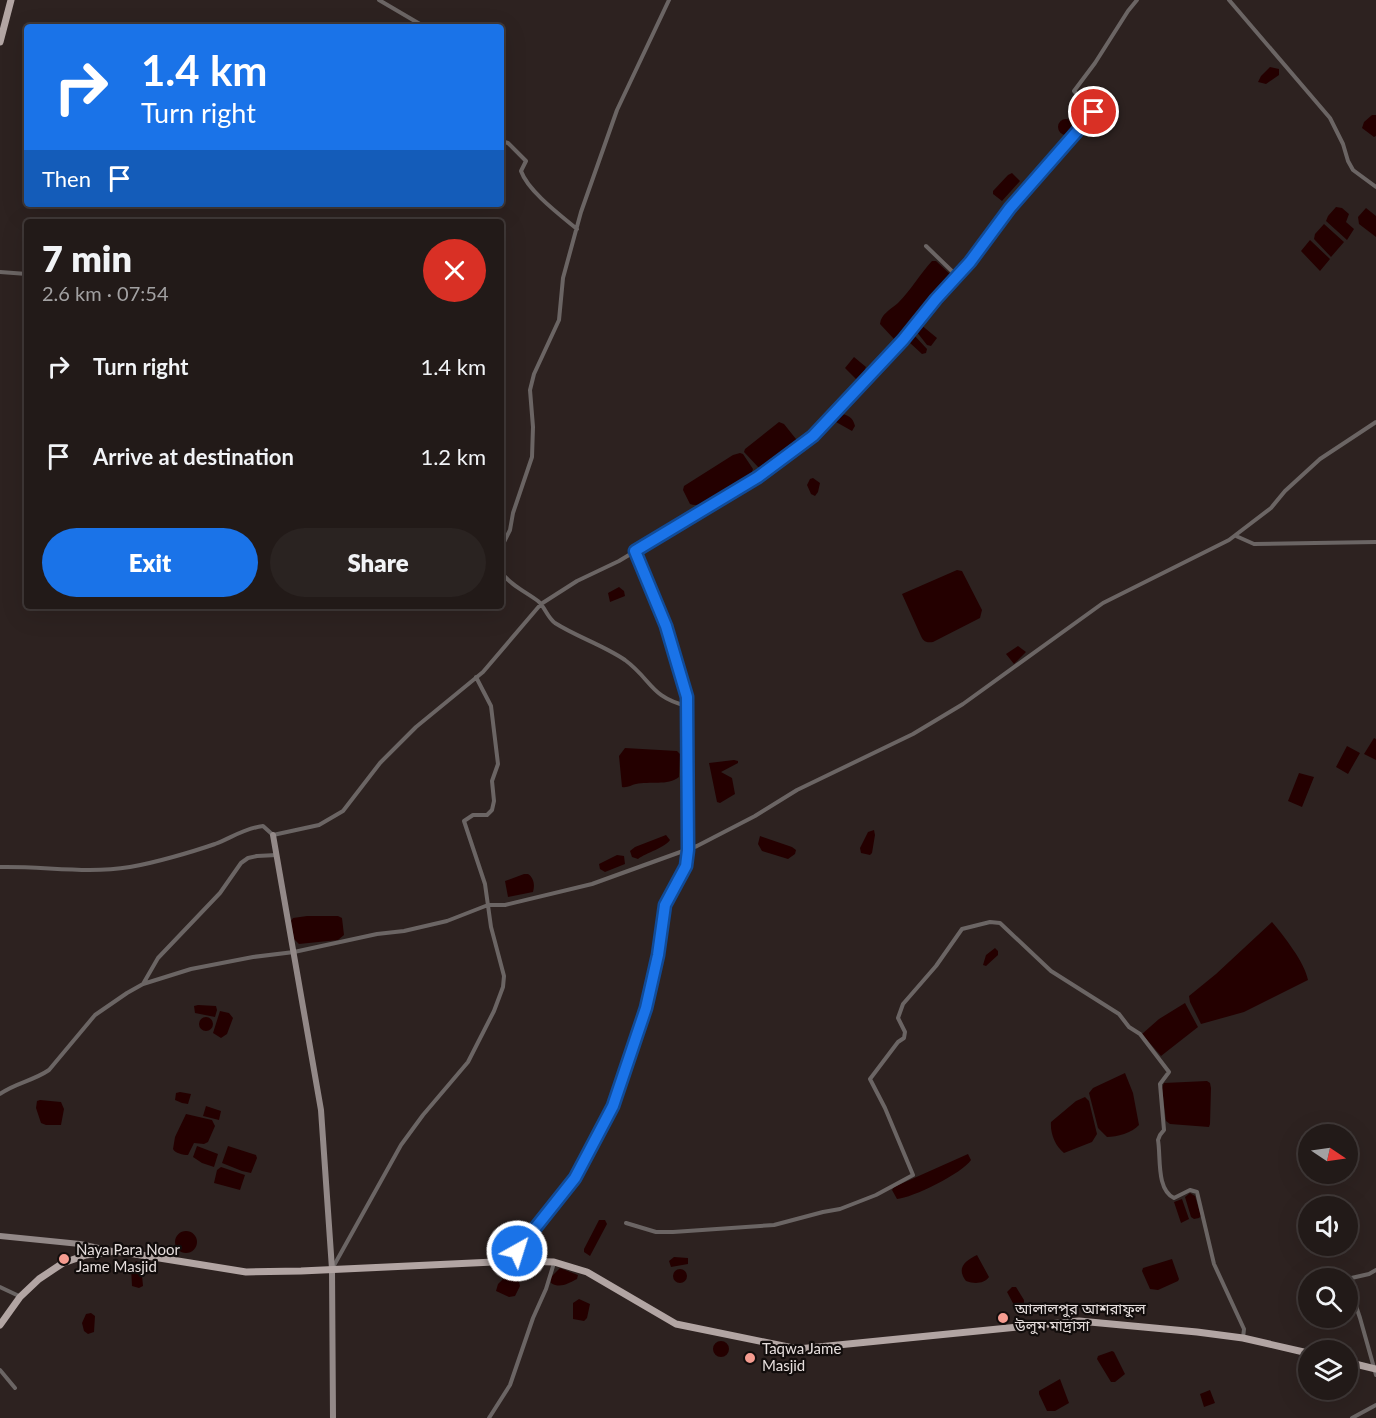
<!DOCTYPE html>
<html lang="en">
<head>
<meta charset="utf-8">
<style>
	:root { --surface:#221a18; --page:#2a2321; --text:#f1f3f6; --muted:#a2a1a2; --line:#3f3837; --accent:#1a73e8 }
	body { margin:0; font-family:Lato,"Noto Sans Bengali",sans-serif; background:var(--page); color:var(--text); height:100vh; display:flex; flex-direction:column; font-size:22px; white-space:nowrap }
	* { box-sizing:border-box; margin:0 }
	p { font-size:20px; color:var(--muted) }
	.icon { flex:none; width:33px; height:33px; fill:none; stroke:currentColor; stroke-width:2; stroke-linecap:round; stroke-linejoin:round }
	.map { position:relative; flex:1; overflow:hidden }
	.sheet { position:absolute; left:24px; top:219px; width:480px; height:390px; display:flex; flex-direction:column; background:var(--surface); border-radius:6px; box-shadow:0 6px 24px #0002,0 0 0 2px var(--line) }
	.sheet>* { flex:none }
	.banner { position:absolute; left:24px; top:24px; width:480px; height:183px; border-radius:6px; box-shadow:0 6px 24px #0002,0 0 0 2px var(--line); background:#1a73e8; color:#fff; overflow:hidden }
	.needle { width:39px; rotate:103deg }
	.controls { position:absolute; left:1298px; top:1124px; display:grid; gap:12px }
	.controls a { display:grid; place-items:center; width:60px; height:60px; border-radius:50%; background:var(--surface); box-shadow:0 6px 24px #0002,0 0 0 2px var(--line); font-size:30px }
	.pin { position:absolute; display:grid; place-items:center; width:51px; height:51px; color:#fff; margin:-26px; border:3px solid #fff; border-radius:50%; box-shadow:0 2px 6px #0007 }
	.me { position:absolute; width:66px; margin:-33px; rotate:39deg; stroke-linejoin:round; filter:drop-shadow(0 0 4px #0008) }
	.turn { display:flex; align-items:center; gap:21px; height:126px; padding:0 18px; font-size:27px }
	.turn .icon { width:78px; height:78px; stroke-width:2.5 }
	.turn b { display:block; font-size:42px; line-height:51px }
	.then { display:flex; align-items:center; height:57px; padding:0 18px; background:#0003; gap:12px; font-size:22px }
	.round { display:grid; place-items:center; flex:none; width:63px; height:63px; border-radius:32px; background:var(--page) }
	.overview { display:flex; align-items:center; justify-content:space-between; height:102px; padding:0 18px }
	h1 { font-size:36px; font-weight:800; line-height:45px }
	.action { display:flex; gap:12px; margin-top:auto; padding:12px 18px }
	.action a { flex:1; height:69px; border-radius:36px; background:var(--accent); color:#fff; font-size:24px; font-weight:800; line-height:69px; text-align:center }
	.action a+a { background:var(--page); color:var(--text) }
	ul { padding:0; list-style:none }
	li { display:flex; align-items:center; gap:18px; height:90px; padding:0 18px }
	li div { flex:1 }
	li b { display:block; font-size:22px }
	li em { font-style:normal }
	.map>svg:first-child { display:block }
	.water { fill:#240000 }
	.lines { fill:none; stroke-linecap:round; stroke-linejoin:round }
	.street { stroke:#6b6564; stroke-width:4 }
	.secondary { stroke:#938988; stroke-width:6 }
	.primary { stroke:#b2a5a3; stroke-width:7 }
	.route-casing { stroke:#114b97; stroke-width:15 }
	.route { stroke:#1a73e8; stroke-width:10 }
	.poi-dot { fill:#f59c90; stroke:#120d0c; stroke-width:2 }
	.labels { text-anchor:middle; stroke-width:4.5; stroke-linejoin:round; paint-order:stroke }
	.poi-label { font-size:15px; fill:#e6dedd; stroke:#120d0c; text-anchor:start }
</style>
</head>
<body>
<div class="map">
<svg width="1376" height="1418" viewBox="0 0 1376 1418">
	<rect width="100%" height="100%" fill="#2d2220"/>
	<path class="water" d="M1270,67L1279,69V75L1266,84L1258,82L1261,76Z
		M1372,115H1376V136L1374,137L1362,128L1364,122Z
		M1058 127a8 8 0 1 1 16 0a8 8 0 1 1-16 0Z
		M1012,173L1020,181L1002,201L993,194V191L1008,175Z
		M1336,207L1342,208L1349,214L1346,222L1354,229L1347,240L1326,221L1328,216Z
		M1366,208L1376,216V237L1359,224L1358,217Z
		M1324,224L1344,242L1331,257L1314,239L1315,234Z
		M1310,240L1330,259L1320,271L1301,251Z
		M932,261H936L950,274V276L927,307L900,338L894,339L880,324C881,314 890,310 898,303C911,290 920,274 932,261Z
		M920,324L937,338L931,346L927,345L916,331V327Z
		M911,335H914L927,349L926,353L922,354L909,342L908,339Z
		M854,357L866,367L862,376L857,380L845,368Z
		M839,414C847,414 853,417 855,426L852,431L836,422V416Z
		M779,422L784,424L796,439L795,442L764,467L759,468L744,452L745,449Z
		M740,453L743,454L753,469L751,475C737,484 705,510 690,504L683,490L684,486L733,455Z
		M813,478L820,483L818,492L815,496L811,494L807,485L810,479Z
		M957,570L962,571L982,610L980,618L933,642C925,643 923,641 920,634L902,594Z
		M619,587L624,591L625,596L610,602L608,593Z
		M1018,646L1026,652L1014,664L1006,654Z
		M1374,738L1376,739V760L1364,754Z
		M1347,746L1360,753L1348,774L1336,767Z
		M625,748L677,751L680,754L679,777C668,786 649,781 636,784C631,785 628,788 622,787L619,756Z
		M734,760L738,761V763L721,772L732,778L735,794L720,803L717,802L709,763Z
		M1299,773L1314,777L1302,807L1288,801Z
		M874,830L875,835L872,853L870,855L861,853L860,848L868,832Z
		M666,835L670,840C666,847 646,853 638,859L632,857L630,851L635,847Z
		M760,836L792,847L796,850L795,854L788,859L762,851L758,844Z
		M617,855L624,856L625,864L605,872L600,869L599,864Z
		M524,874H528C534,878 535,885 533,892L508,897L505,881Z
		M307,916H338L342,918L344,935L338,940L299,944L294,939L291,921L293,918Z
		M1272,922C1284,936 1305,963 1308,980L1244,1012L1201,1024L1190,1002L1189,996L1216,974Z
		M995,948L998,951V955L986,966L983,965L986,955Z
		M1185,1003L1198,1027L1161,1056L1142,1034L1159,1019Z
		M198,1005L216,1006L217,1010L215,1017L195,1013L194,1006Z
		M220,1011L229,1013L233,1018L227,1034L221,1038L213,1033Z
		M199 1024a7 7 0 1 1 14 0a7 7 0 1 1-14 0Z
		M1125,1073L1133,1093L1139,1125C1132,1133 1117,1137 1107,1137L1098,1128L1089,1093L1093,1088Z
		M1207,1081L1210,1083L1211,1088L1210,1124L1209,1127L1170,1124L1166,1121L1162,1088L1164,1083Z
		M180,1092L191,1094L188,1104L182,1103L175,1100L176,1093Z
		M1085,1097L1089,1101L1097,1134L1092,1142L1064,1153C1055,1146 1050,1133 1051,1122L1076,1101Z
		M40,1100L61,1102L64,1109L61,1125H46L41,1123L36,1108L37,1101Z
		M206,1106L221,1111L219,1120L203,1116Z
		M186,1114L212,1120L215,1126L208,1142L204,1144L194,1143L188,1155C183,1155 175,1153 173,1149L175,1137Z
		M197,1146L218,1154L214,1167L202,1163L193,1157Z
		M228,1146L256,1155L257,1158L251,1173L242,1171L222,1163Z
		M968,1154L971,1160C963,1173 912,1198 897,1199L892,1190L894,1187Z
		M221,1167L245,1175L240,1190L214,1183L217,1170Z
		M1190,1193L1195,1196L1201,1216L1199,1218L1194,1219L1191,1217L1185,1197Z
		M1182,1199L1189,1219L1181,1223L1174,1202Z
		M599,1220H605L607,1224L590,1256L584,1252V1249Z
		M175 1242a11 11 0 1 1 22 0a11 11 0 1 1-22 0Z
		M977,1255L989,1277C984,1284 974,1284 966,1281C956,1268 965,1261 977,1255Z
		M674,1257L688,1258V1264L671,1267L669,1261Z
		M1172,1259L1179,1279L1178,1281L1158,1290L1150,1289L1142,1271L1143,1268Z
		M136,1261L141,1264L143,1286L139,1288L132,1286L131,1267Z
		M560,1268L578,1275L577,1279C569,1283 560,1289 551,1283L550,1278Z
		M673 1276a7 7 0 1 1 14 0a7 7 0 1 1-14 0Z
		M503,1279H514L519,1282L520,1286L515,1296L509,1297L496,1291L498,1284Z
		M1012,1287H1016L1024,1300V1306L1015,1307L1007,1292Z
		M579,1299L590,1304L587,1318L584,1321L573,1319V1303Z
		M91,1313L95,1316L94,1332L88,1334L84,1331L82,1323L86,1314Z
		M713 1349a8 8 0 1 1 16 0a8 8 0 1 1-16 0Z
		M1112,1351L1114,1352L1125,1374L1115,1382H1111L1097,1359L1098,1356Z
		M1060,1379L1069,1403L1055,1411H1047L1039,1394V1391Z
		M1210,1390L1215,1403L1204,1407L1200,1394Z"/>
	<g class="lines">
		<path class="street" d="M379,0L425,27
			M1229,0L1330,118L1343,144L1348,161L1353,170L1376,187
			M501,141L508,143L526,161L521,171C528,191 560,215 577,229
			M926,246L957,276
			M0,272L27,274
			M1236,536L1254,544L1376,542
			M501,548L510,530L513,513L532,457L533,427L530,390L534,374L559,320L563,278L581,212L617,110L669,0
			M501,572C510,585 526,592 538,601C545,607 547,617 555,623C577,637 603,645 625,660C652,680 650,697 687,706
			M0,867C44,866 86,874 130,867C154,863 192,852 215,844C231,838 245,828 263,826L273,835L319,825L343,811L380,763L416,727L483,672L541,604L577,581L619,561L734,492L758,477L813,436L903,341L936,299L971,262L1010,209L1094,112L1074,91L1095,63L1128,11L1137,0
			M143,984L191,969L253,957L294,952L377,934L404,931L447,921L488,905H505L592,884L697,846L755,816L797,790L913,734L963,704L1103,603L1229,540L1271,508L1285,491L1320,459L1376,422
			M0,1094C15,1083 33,1081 49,1070L95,1015L127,993L143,984L158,958L220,893L241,863L248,858L257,856L277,855
			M626,1223L656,1232H673L774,1225L823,1212L840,1209L876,1195L913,1175L885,1108L870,1079L898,1042L904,1038L905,1032L898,1018L903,1004L936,966L962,929L990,922L1000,923L1051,971L1119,1014L1129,1027L1140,1034L1169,1072L1160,1084L1164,1130L1160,1135L1158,1140C1161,1157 1156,1189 1174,1198L1190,1190L1197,1192L1214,1264L1244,1329L1243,1338
			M517,1261V1251L575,1177L613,1106L646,1008L658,955L665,905L686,866L688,850L687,697L666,626L635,551
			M332,1269L401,1145L423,1115L468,1062L494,1011L503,987L504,976L491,927L485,884L464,821L473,815H487L492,810L494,801L492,781L498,764L491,706L476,677
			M1347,1279L1360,1318L1376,1375
			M1347,1279L1369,1274L1376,1270
			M0,1287L19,1296
			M0,1370L15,1388
			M489,1418L510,1385L533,1318L546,1289L554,1263
			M1352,1418L1376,1405"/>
		<path class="secondary" d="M273,835L321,1110L332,1269L333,1418
			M0,1236L80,1244L112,1251"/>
		<path class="primary" d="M0,42L11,0
			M0,1325L20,1297L39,1279L63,1263L86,1255L116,1251L246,1272L301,1271L517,1261L554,1262L587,1272L676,1324L798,1349L1079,1321L1197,1332L1243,1338L1308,1353
			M1347,1362L1376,1369"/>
	</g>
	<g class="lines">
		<defs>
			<path id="route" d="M517,1251L575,1178L613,1106L646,1008L658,955L665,905L686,866L688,850L687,697L666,626L635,551L758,477L813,436L903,340L936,299L970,262L1010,208L1094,112"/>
		</defs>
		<use href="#route" class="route-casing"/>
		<use href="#route" class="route"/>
	</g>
	<g class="poi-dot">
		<circle cx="64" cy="1259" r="6"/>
		<circle cx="1003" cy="1318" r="6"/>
		<circle cx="750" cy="1358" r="6"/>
	</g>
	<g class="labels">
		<g class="poi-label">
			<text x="76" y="1255">Naya Para Noor<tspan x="76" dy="17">Jame Masjid</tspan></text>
			<text x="1015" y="1314">আলালপুর আশরাফুল<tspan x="1015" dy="17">উলুম মাদ্রাসা</tspan></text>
			<text x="762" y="1354">Taqwa Jame<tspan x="762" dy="17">Masjid</tspan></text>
		</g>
	</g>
</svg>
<div class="controls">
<a><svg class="needle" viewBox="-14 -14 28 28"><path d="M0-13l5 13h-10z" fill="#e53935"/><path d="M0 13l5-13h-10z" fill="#a2a1a2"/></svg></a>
<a><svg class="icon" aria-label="sound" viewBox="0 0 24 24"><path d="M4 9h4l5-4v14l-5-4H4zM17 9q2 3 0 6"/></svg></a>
<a><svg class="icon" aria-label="search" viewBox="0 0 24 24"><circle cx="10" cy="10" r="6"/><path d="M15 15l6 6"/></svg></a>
<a><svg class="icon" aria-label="layers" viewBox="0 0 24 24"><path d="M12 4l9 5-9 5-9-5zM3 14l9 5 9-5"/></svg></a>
</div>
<div class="pin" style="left:1094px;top:112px;background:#d93025"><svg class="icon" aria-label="arrive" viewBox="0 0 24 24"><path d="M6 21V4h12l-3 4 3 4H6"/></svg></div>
<svg class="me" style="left:517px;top:1251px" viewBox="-20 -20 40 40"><circle r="17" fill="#1a73e8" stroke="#fff" stroke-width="3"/><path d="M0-11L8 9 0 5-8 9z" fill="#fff"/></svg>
<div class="banner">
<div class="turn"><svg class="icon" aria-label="right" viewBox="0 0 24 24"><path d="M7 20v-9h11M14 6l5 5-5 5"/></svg><div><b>1.4 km</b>Turn right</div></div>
<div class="then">Then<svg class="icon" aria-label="arrive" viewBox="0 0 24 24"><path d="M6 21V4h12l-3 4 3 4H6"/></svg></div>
</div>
<section class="sheet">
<div class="overview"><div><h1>7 min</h1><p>2.6 km · 07:54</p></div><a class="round" style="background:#d93025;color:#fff"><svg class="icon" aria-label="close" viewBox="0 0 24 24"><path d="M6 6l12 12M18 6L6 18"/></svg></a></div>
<ul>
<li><svg class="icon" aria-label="right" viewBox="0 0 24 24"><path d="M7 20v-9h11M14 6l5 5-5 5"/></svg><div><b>Turn right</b></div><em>1.4 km</em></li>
<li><svg class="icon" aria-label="arrive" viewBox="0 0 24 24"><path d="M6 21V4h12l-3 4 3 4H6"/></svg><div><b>Arrive at destination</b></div><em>1.2 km</em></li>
</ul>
<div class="action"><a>Exit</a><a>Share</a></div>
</section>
</div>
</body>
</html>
